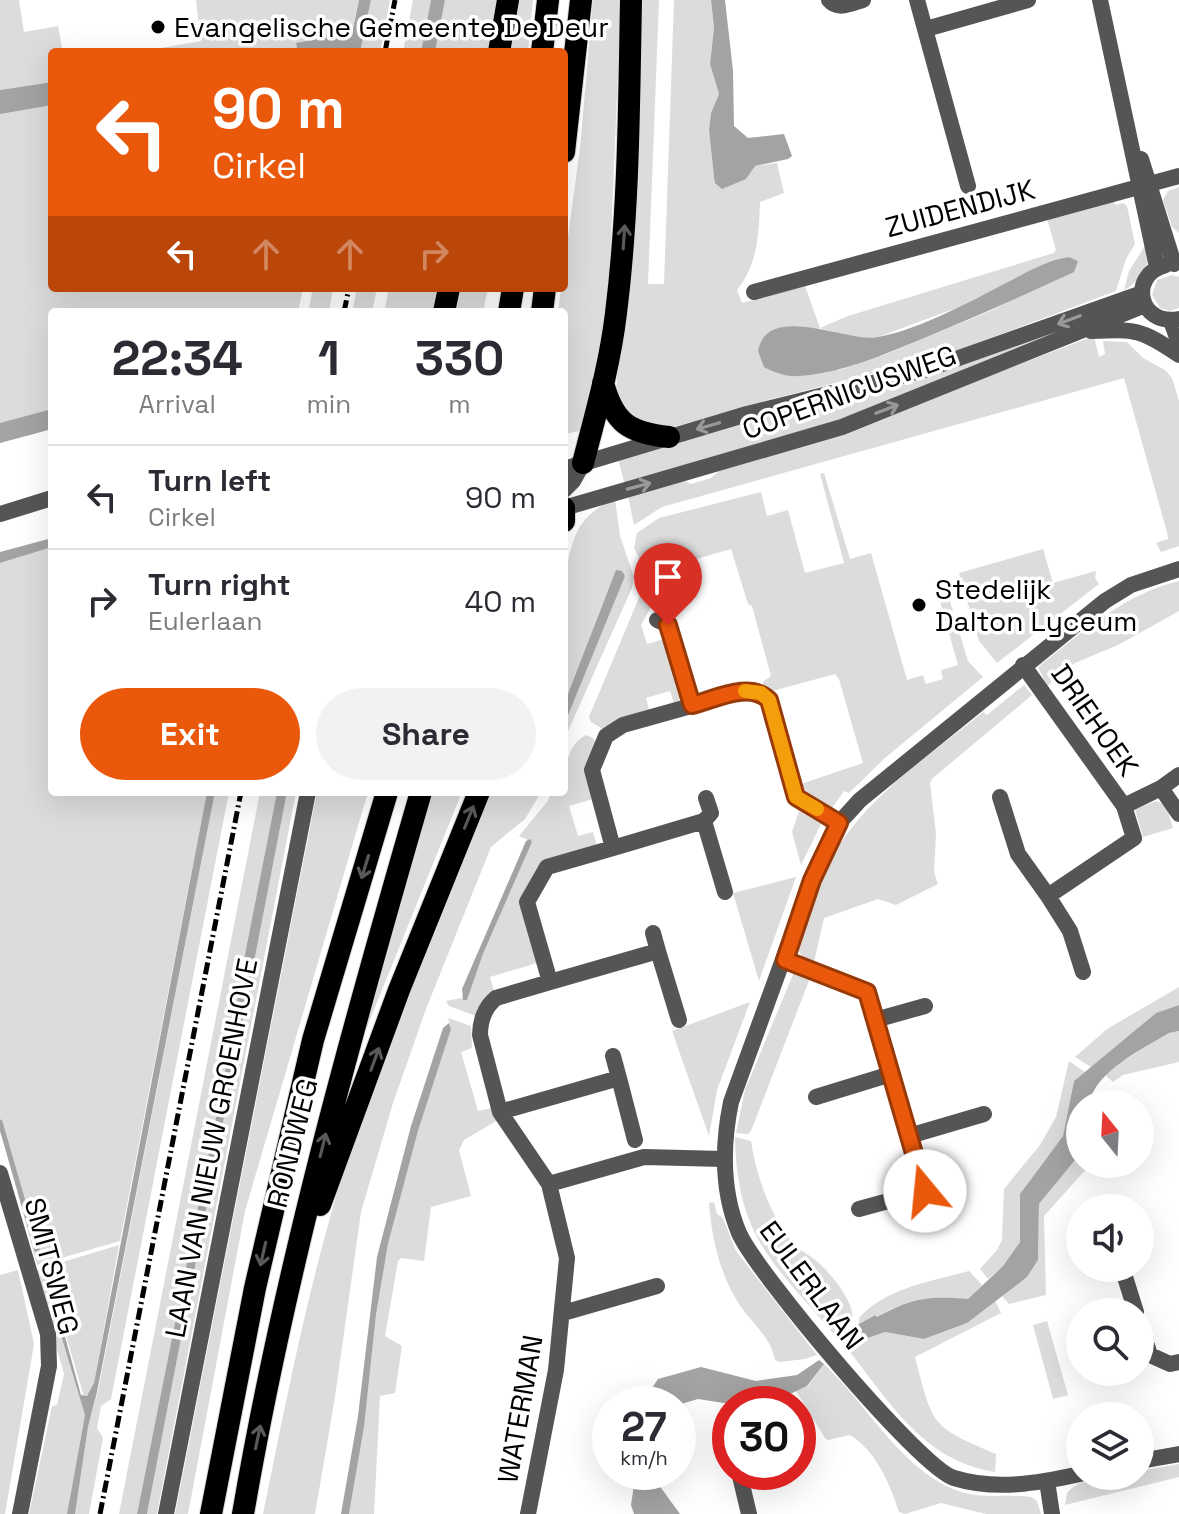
<!DOCTYPE html>
<html lang="en">
<head>
<meta charset="utf-8">
<style>
	:root { --surface:#fff; --page:#f2f2f3; --text:#2b2b33; --muted:#7c7c81; --line:#e1e1e2; --accent:#ea580c }
	body { margin:0; font-family:"Space Grotesk",sans-serif; background:var(--page); color:var(--text); height:100vh; display:flex; flex-direction:column; font-size:30px; white-space:nowrap }
	* { box-sizing:border-box; margin:0 }
	p { font-size:26px; color:var(--muted) }
	.icon { flex:none; width:44px; height:44px; fill:none; stroke:currentColor; stroke-width:2; stroke-linecap:round; stroke-linejoin:round }
	.map { position:relative; flex:1; overflow:hidden }
	.panel { position:absolute; left:48px; top:308px; width:520px; height:488px; display:flex; flex-direction:column; background:var(--surface); border-radius:8px; box-shadow:0 8px 32px #0002 }
	.panel>* { flex:none }
	.guide { position:absolute; left:48px; top:48px; width:520px; height:244px; border-radius:8px; box-shadow:0 8px 32px #0002; background:#ea580c; color:#fff; overflow:hidden }
	.needle { width:52px; rotate:342deg }
	.tools { position:absolute; left:1066px; top:1090px; display:grid; gap:16px }
	.tools a { display:grid; place-items:center; width:88px; height:88px; border-radius:50%; background:var(--surface); box-shadow:0 8px 32px #0002; font-size:40px }
	.speed { position:absolute; left:592px; top:1386px; display:flex; gap:16px; font-size:40px; font-weight:700; text-align:center }
	.speed>* { display:grid; place-content:center; width:104px; height:104px; border-radius:50%; background:var(--surface); box-shadow:0 8px 32px #0002; line-height:1 }
	.speed small { font-size:20px; font-weight:400 }
	.speed .limit { border:12px solid #d22; background:#fff; color:#111 }
	.pin { position:absolute; display:grid; place-items:center; width:68px; height:68px; color:#fff; margin:-82px -34px; border-radius:50% 50% 50% 0; rotate:-45deg; box-shadow:0 0 8px #0007 }
	.pin .icon { rotate:45deg }
	.me { position:absolute; width:88px; margin:-44px; rotate:343deg; stroke-linejoin:round; filter:drop-shadow(0 0 6px #0008) }
	.turn { display:flex; align-items:center; gap:28px; height:168px; padding:0 32px; font-size:36px }
	.turn .icon { width:104px; height:104px; stroke-width:2.5 }
	.turn b { display:block; font-size:56px; line-height:68px }
	.lanes { display:flex; align-items:center; height:76px; padding:0 32px; background:#0003; justify-content:center; gap:40px; direction:ltr }
	.lanes .off { opacity:.35 }
	.eta { display:flex; justify-content:space-evenly; align-items:center; height:136px; text-align:center }
	.eta b { font-size:48px; font-weight:800; line-height:56px }
	.action { display:flex; gap:16px; margin-top:auto; padding:16px 32px }
	.action a { flex:1; height:92px; border-radius:48px; background:var(--accent); color:#fff; font-size:32px; font-weight:800; line-height:92px; text-align:center }
	.action a+a { background:var(--page); color:var(--text) }
	ul { padding:0; list-style:none }
	li { display:flex; align-items:center; gap:24px; height:104px; padding:0 32px; border-top:2px solid var(--line) }
	li div { flex:1 }
	li b { display:block; font-size:30px }
	li em { font-style:normal }
	.map>svg:first-child { display:block }
	.green { fill:#dcdcdc; fill-rule:evenodd }
	.water { fill:#a3a3a3 }
	.lines { fill:none; stroke-linecap:round; stroke-linejoin:round }
	.stream { stroke:#a3a3a3; stroke-width:5 }
	.trunk-casing { stroke:#dbdbdb; stroke-width:24 }
	.minor { stroke:#555; stroke-width:16 }
	.tertiary { stroke:#555; stroke-width:16 }
	.trunk { stroke:#000; stroke-width:22 }
	.rail { stroke:#000; stroke-width:5; stroke-dasharray:12 4 2 4; stroke-linecap:butt }
	.oneway { stroke:#595959 }
	.oneway2 { stroke:#999 }
	.route-casing { stroke:#983908; stroke-width:20 }
	.route { stroke:#ea580c; stroke-width:14 }
	.slow { stroke:#f59e0b; stroke-width:14 }
	.poi-dot { fill:#000; stroke:#fff; stroke-width:3 }
	.labels { text-anchor:middle; stroke-width:7; stroke-linejoin:round; paint-order:stroke }
	.poi-label { font-size:28px; fill:#000; stroke:#fff; text-anchor:start }
	.street-label { font-size:28px; fill:#000; stroke:#fff }
</style>
</head>
<body>
<div class="map">
<svg width="1179" height="1514" viewBox="0 0 1179 1514">
	<rect width="100%" height="100%" fill="#fff"/>
	<path class="green" d="M0,0H19L24,32L58,26L63,52H52V82L0,90Z
		M196,0H359L347,52H138L201,41Z
		M371,0H390L380,52H360Z
		M413,0H431L421,52H403Z
		M445,0H497L488,52H435Z
		M516,0H533L528,52H507Z
		M593,0H621L609,288L585,430L564,434V312H558L561,288H564V267L580,148Z
		M638,0H659L648,284H664L674,0H711L714,28L710,64L719,94L711,113L709,130L714,177L746,179L754,166L777,163L784,193L760,202C759,233 758,264 737,290L742,303L805,286L820,328L848,316L1054,253L1056,250L1047,219L1114,199L1115,205L1123,203L1127,206L1135,244L1126,259L1116,291L945,355L772,399L660,431L635,422L616,395ZM1069,257L1078,261L997,308L889,353L839,370L819,328L857,338L878,337L959,307L1028,272Z
		M52,92V288H303L298,312H52V414L0,428V101Z
		M1179,187V233L1172,227L1163,200L1168,191Z
		M1145,246C1145,248 1148,257 1148,259C1148,270 1134,286 1124,290L1129,271Z
		M1172,275L1179,277V308L1170,311L1160,308L1152,295L1157,280Z
		M313,288H333L329,312H308Z
		M357,288H377L372,312H352Z
		M389,288H441L436,312H384Z
		M461,288H488L483,312H456Z
		M1114,312L1055,333L842,422L625,484L624,482L618,458Z
		M1094,336L1099,357L1105,354L1103,341L1127,342L1143,358L1165,370L1172,378L1179,401V546L1161,552L1156,543L1168,539V536L1124,378L662,507L634,525L628,496L685,481L691,484L711,478L719,471L821,439Z
		M824,473L850,559L871,553L907,680L923,675L926,684L943,679L941,670L958,665L934,580L943,578L968,661L983,677L885,758L849,793L844,791L832,808L806,791L801,784L863,763L839,679L835,674L769,692L762,686L764,681L771,676L752,606L748,604L731,549L662,569L665,582L641,625L647,644L664,639L683,698L674,703L670,691L646,698L649,710L620,718L603,729L591,722L589,717L646,581L644,567L634,548L637,533L659,518L761,492L767,516L788,510L805,573L844,563L820,474Z
		M615,499L620,536L634,577L632,588L564,740V725L624,576L616,571L564,704C564,657 556,563 581,525C589,513 602,504 615,499Z
		M52,547V792H207L120,1241L37,1265L0,1127V563Z
		M1043,549L1053,583L1096,571L1095,578L1099,584L997,663L979,641L959,573Z
		M1179,581V611L1118,645L1075,663L1047,686L1038,667C1081,633 1124,594 1179,581Z
		M1024,685L1032,695L933,778L930,783L936,833L934,872L938,884L896,905L878,899L824,918L814,962L804,959L798,950C811,914 821,873 842,841C877,789 935,752 983,712L987,715Z
		M586,735L593,738L596,744L593,799L569,806L578,836L593,832L597,846L529,884L537,963L490,977L494,991L477,1009L476,1016L449,1006L446,1001L461,998L467,1000L483,954L532,842L519,836L547,802L552,792H564C564,772 566,745 586,735Z
		M215,792H229L111,1399L101,1406L97,1428L103,1438L89,1514H75L88,1427L98,1391Z
		M260,792H277L246,949L225,1073L137,1514H119Z
		M287,792H296L157,1514H147Z
		M317,792H368L245,1211L188,1514H175Z
		M426,792H462L361,1042Z
		M483,792H541L525,819L491,847L426,1009L393,1103L361,1212L335,1397L315,1514H263C284,1411 304,1308 333,1207C373,1066 430,929 483,792Z
		M1156,801L1166,805L1173,828L1143,837L1135,809Z
		M799,811L821,824L801,865L792,832Z
		M796,877L759,981L733,893Z
		M794,972L810,978L751,1131L748,1134L736,1133L745,1090Z
		M1179,987V1005L1156,1013L1091,1067L1075,1057L1107,1029Z
		M750,1002L717,1090L709,1136L672,1031Z
		M448,1018L471,1026L472,1048L461,1052L478,1111L492,1108L498,1120L464,1140L459,1150L471,1196L431,1207L424,1261L401,1258L398,1261L385,1336L402,1346L395,1393L380,1396L374,1514H349L364,1427L376,1315L388,1244L418,1131L451,1029Z
		M1179,1031V1062L1123,1075L1113,1082L1106,1076L1111,1068L1169,1033Z
		M1069,1061L1085,1072L1074,1081L1063,1136L1020,1194V1242L1003,1266L988,1279L980,1269L997,1250L1002,1240L1004,1189L1040,1145L1056,1117Z
		M735,1137L751,1141C756,1174 767,1206 786,1234C797,1251 811,1254 823,1267C835,1279 854,1303 853,1320L837,1338C778,1266 737,1242 735,1137Z
		M1080,1154V1164H1090L1089,1166L1044,1216L1046,1295L1009,1304L1001,1295L1027,1277L1038,1260L1039,1204Z
		M714,1202L717,1214L723,1218L736,1251L817,1355L805,1359L779,1362L775,1360C771,1338 754,1325 741,1307C720,1276 712,1240 709,1203Z
		M119,1245L94,1383L89,1394L84,1397L46,1267Z
		M41,1269L85,1415L67,1514H29L52,1406L57,1405L64,1374L35,1271Z
		M18,1270L34,1344L5,1514H0V1275Z
		M969,1271L982,1285L968,1300C927,1296 913,1297 877,1317L874,1315L859,1324V1318C885,1288 933,1281 969,1271Z
		M995,1300L1001,1313L915,1357C933,1426 930,1426 996,1454L995,1472C922,1461 888,1399 845,1346L885,1332L924,1339L967,1323Z
		M1047,1321L1068,1395L1053,1399L1033,1325Z
		M824,1364C867,1404 908,1481 969,1494C990,1498 1010,1494 1031,1497L1037,1501L1041,1514H986L941,1503L905,1514L899,1512C890,1484 876,1451 850,1435L828,1440L825,1438L796,1391L808,1386Z
		M1179,1464V1477L1065,1505L1067,1493C1085,1473 1116,1476 1140,1476V1471Z"/>
	<path class="water" d="M359,0H371L360,52H298L296,43L352,33Z
		M431,0H445L435,52H421Z
		M711,0H725L733,71L734,126L748,138L784,134L792,156L788,159L755,166L746,179L722,189L715,183L714,177L709,130L711,113L719,94L710,64L714,28Z
		M52,82V105L0,114V90Z
		M1069,257L1078,261L1074,272C1024,295 974,318 922,339C883,355 842,373 799,376C787,377 775,373 764,367L758,351C767,301 848,343 878,337C921,329 969,302 1008,282C1027,272 1048,260 1069,257Z
		M52,409V429L0,443V423Z
		M52,538V547L0,563V552Z
		M616,570L622,571L625,576L564,725V704Z
		M207,792H215L97,1392L88,1427L75,1514H67L85,1415L41,1269L46,1267L81,1395L87,1396L94,1383Z
		M277,792H287L147,1514H137L225,1072L246,949Z
		M530,839L532,842L483,954L467,1000H463L462,989L526,841Z
		M1179,1005V1031L1169,1033C1143,1049 1095,1071 1089,1104H1080V1154L1039,1204L1038,1260L1027,1277L967,1323L924,1339L885,1332L845,1346L841,1342L859,1324L875,1315L877,1317C914,1297 927,1296 968,1299L1003,1266L1020,1242V1194L1063,1136L1074,1081L1156,1013Z
		M449,1023L451,1029L418,1131L388,1244L376,1315L364,1427L349,1514H341L358,1416L377,1257L411,1126L443,1028Z
		M819,1360L824,1364L807,1386L788,1395L755,1404H730L698,1399L678,1405L641,1404L658,1379L701,1367L756,1381L797,1375Z
		M620,1472H652L656,1481L680,1514H634L631,1505L634,1485L618,1480Z"/>
	<g class="lines">
		<path class="stream" d="M0,1122L39,1257"/>
		<defs>
			<path id="trunk" d="M499,52L508,0
				M542,52L548,0
				M564,152L581,0
				M444,312L449,288
				M509,312L513,288
				M542,312L545,288
				M603,383C614,423 629,433 669,437
				M583,463C596,413 610,364 616,313C629,209 629,105 631,0
				M564,521V508
				M320,1205L399,990L479,792
				M211,1514L255,1288L313,1040L387,792
				M243,1514C285,1269 352,1030 421,792"/>
		</defs>
		<use href="#trunk" class="trunk-casing"/>
		<path class="minor" d="M829,0C838,11 852,3 863,0
			M917,0L968,186
			M926,29L1028,0
			M754,292L1179,176
			M0,514L52,498
			M657,620L668,625L692,705
			M1161,788L1179,814
			M1000,797L1018,854L1048,896L1134,838L1124,806L1023,665
			M1124,806L1161,788L1179,775
			M704,821L711,813L706,798
			M613,848L704,821L725,892
			M1048,896L1070,931L1083,972
			M653,933L658,951
			M785,960L867,992L925,1191L859,1209
			M550,982L658,951L679,1020
			M875,1020L925,1006
			M613,1056L619,1078
			M816,1097L891,1074
			M500,1112L549,1184
			M909,1136L984,1114
			M635,1140L619,1078L500,1112L480,1035C480,1021 485,1007 496,998L550,982L527,902L547,867L613,848L592,770L606,736L623,725L748,690L761,693L769,700L796,797L839,823
			M0,1173L48,1334L49,1366L20,1514
			M1125,1277L1136,1312
			M563,1313L657,1286
			M1140,1324L1150,1355L1170,1364L1179,1362
			M725,1423L730,1441
			M739,1472L749,1514
			M528,1514L556,1370L567,1258L549,1184L644,1157L724,1159"/>
		<path class="tertiary" d="M1100,0L1157,267
			M1141,159L1174,264
			M1166,265C1127,275 1139,327 1179,319
			M1171,321L1179,343
			M1091,331C1136,329 1141,329 1179,355
			M564,469L747,414L925,370L1142,293
			M564,490L573,481L583,463
			M564,508L842,427L1145,305
			M1140,1461L1179,1454
			M1080,1474C1039,1483 996,1491 954,1478C919,1467 756,1272 739,1233C721,1190 722,1146 731,1102L812,880L839,823L860,800L1105,601L1131,585L1179,569
			M1047,1481L1052,1514
			M166,1514L308,792"/>
		<use href="#trunk" class="trunk"/>
		<path class="rail" d="M385,52L395,0
			M344,312L349,288
			M100,1514L241,792"/>
	</g>
	<defs><path id="oneway-shaft" d="M-6 0H5M1.5-3L5.5 0L1.5 3" fill="none" stroke-width="1.6" stroke-linecap="round" stroke-linejoin="round" transform="scale(2)"/></defs>
	<g class="oneway">
		<use href="#oneway-shaft" transform="translate(624 237) rotate(-86)"/>
		<use href="#oneway-shaft" transform="translate(469 817) rotate(-68)"/>
		<use href="#oneway-shaft" transform="translate(365 867) rotate(107)"/>
		<use href="#oneway-shaft" transform="translate(375 1059) rotate(-70)"/>
		<use href="#oneway-shaft" transform="translate(323 1145) rotate(-76)"/>
		<use href="#oneway-shaft" transform="translate(263 1254) rotate(103)"/>
		<use href="#oneway-shaft" transform="translate(258 1437) rotate(-78)"/>
	</g>
	<g class="oneway2">
		<use href="#oneway-shaft" transform="translate(1069 320) rotate(159)"/>
		<use href="#oneway-shaft" transform="translate(887 409) rotate(-21)"/>
		<use href="#oneway-shaft" transform="translate(708 426) rotate(164)"/>
		<use href="#oneway-shaft" transform="translate(639 486) rotate(-15)"/>
	</g>
	<g class="lines">
		<defs>
			<path id="route" d="M668,625L692,705C716,699 749,681 769,700L796,797L839,823L812,880L785,960L867,992L925,1191"/>
		</defs>
		<use href="#route" class="route-casing"/>
		<use href="#route" class="route"/>
		<path class="slow" d="M745,691L761,693L769,700L796,797L817,809"/>
	</g>
	<g class="poi-dot">
		<circle cx="158" cy="27" r="8"/>
		<circle cx="919" cy="605" r="8"/>
	</g>
	<g class="labels">
		<g class="poi-label">
			<text x="174" y="37">Evangelische Gemeente De Deur</text>
			<text x="935" y="599">Stedelijk<tspan x="935" dy="32">Dalton Lyceum</tspan></text>
		</g>
		<g class="street-label">
			<text transform="translate(960 208) rotate(-15)" y="10">ZUIDENDIJK</text>
			<text transform="translate(849 392) rotate(-20)" y="10">COPERNICUSWEG</text>
			<text transform="translate(1095 720) rotate(55)" y="10">DRIEHOEK</text>
			<text transform="translate(292 1143) rotate(-76)" y="10">RONDWEG</text>
			<text transform="translate(211 1148) rotate(-79)" y="10">LAAN VAN NIEUW GROENHOVE</text>
			<text transform="translate(52 1266) rotate(75)" y="10">SMITSWEG</text>
			<text transform="translate(812 1285) rotate(53)" y="10">EULERLAAN</text>
			<text transform="translate(520 1409) rotate(-80)" y="10">WATERMAN</text>
		</g>
	</g>
</svg>
<div class="tools">
<a><svg class="needle" viewBox="-14 -14 28 28"><path d="M0-13l5 13h-10z" fill="#e53935"/><path d="M0 13l5-13h-10z" fill="#7c7c81"/></svg></a>
<a><svg class="icon" aria-label="sound" viewBox="0 0 24 24"><path d="M4 9h4l5-4v14l-5-4H4zM17 9q2 3 0 6"/></svg></a>
<a><svg class="icon" aria-label="search" viewBox="0 0 24 24"><circle cx="10" cy="10" r="6"/><path d="M15 15l6 6"/></svg></a>
<a><svg class="icon" aria-label="layers" viewBox="0 0 24 24"><path d="M12 4l9 5-9 5-9-5zM3 14l9 5 9-5"/></svg></a>
</div>
<div class="speed"><div>27<small>km/h</small></div><div class="limit">30</div></div>
<div class="pin" style="left:668px;top:625px;background:#d93025"><svg class="icon" aria-label="arrive" viewBox="0 0 24 24"><path d="M6 21V4h12l-3 4 3 4H6"/></svg></div>
<svg class="me" style="left:925px;top:1191px" viewBox="-20 -20 40 40"><circle r="19" fill="#fff"/><path d="M0-13L10 11 0 6-10 11z" fill="#ea580c"/></svg>
<div class="guide">
<div class="turn"><svg class="icon" aria-label="left" viewBox="0 0 24 24"><path d="M17 20v-9H6M10 6l-5 5 5 5"/></svg><div><b>90 m</b>Cirkel</div></div>
<div class="lanes"><svg class="icon" aria-label="left" viewBox="0 0 24 24"><path d="M17 20v-9H6M10 6l-5 5 5 5"/></svg><svg class="icon off" aria-label="ahead" viewBox="0 0 24 24"><path d="M12 20V5M6 11l6-6 6 6"/></svg><svg class="icon off" aria-label="ahead" viewBox="0 0 24 24"><path d="M12 20V5M6 11l6-6 6 6"/></svg><svg class="icon off" aria-label="right" viewBox="0 0 24 24"><path d="M7 20v-9h11M14 6l5 5-5 5"/></svg></div>
</div>
<section class="panel">
<div class="eta">
<div><b>22:34</b><p>Arrival</p></div>
<div><b>1</b><p>min</p></div>
<div><b>330</b><p>m</p></div>
</div>
<ul>
<li><svg class="icon" aria-label="left" viewBox="0 0 24 24"><path d="M17 20v-9H6M10 6l-5 5 5 5"/></svg><div><b>Turn left</b><p>Cirkel</p></div><em>90 m</em></li>
<li><svg class="icon" aria-label="right" viewBox="0 0 24 24"><path d="M7 20v-9h11M14 6l5 5-5 5"/></svg><div><b>Turn right</b><p>Eulerlaan</p></div><em>40 m</em></li>
</ul>
<div class="action"><a>Exit</a><a>Share</a></div>
</section>
</div>
</body>
</html>
